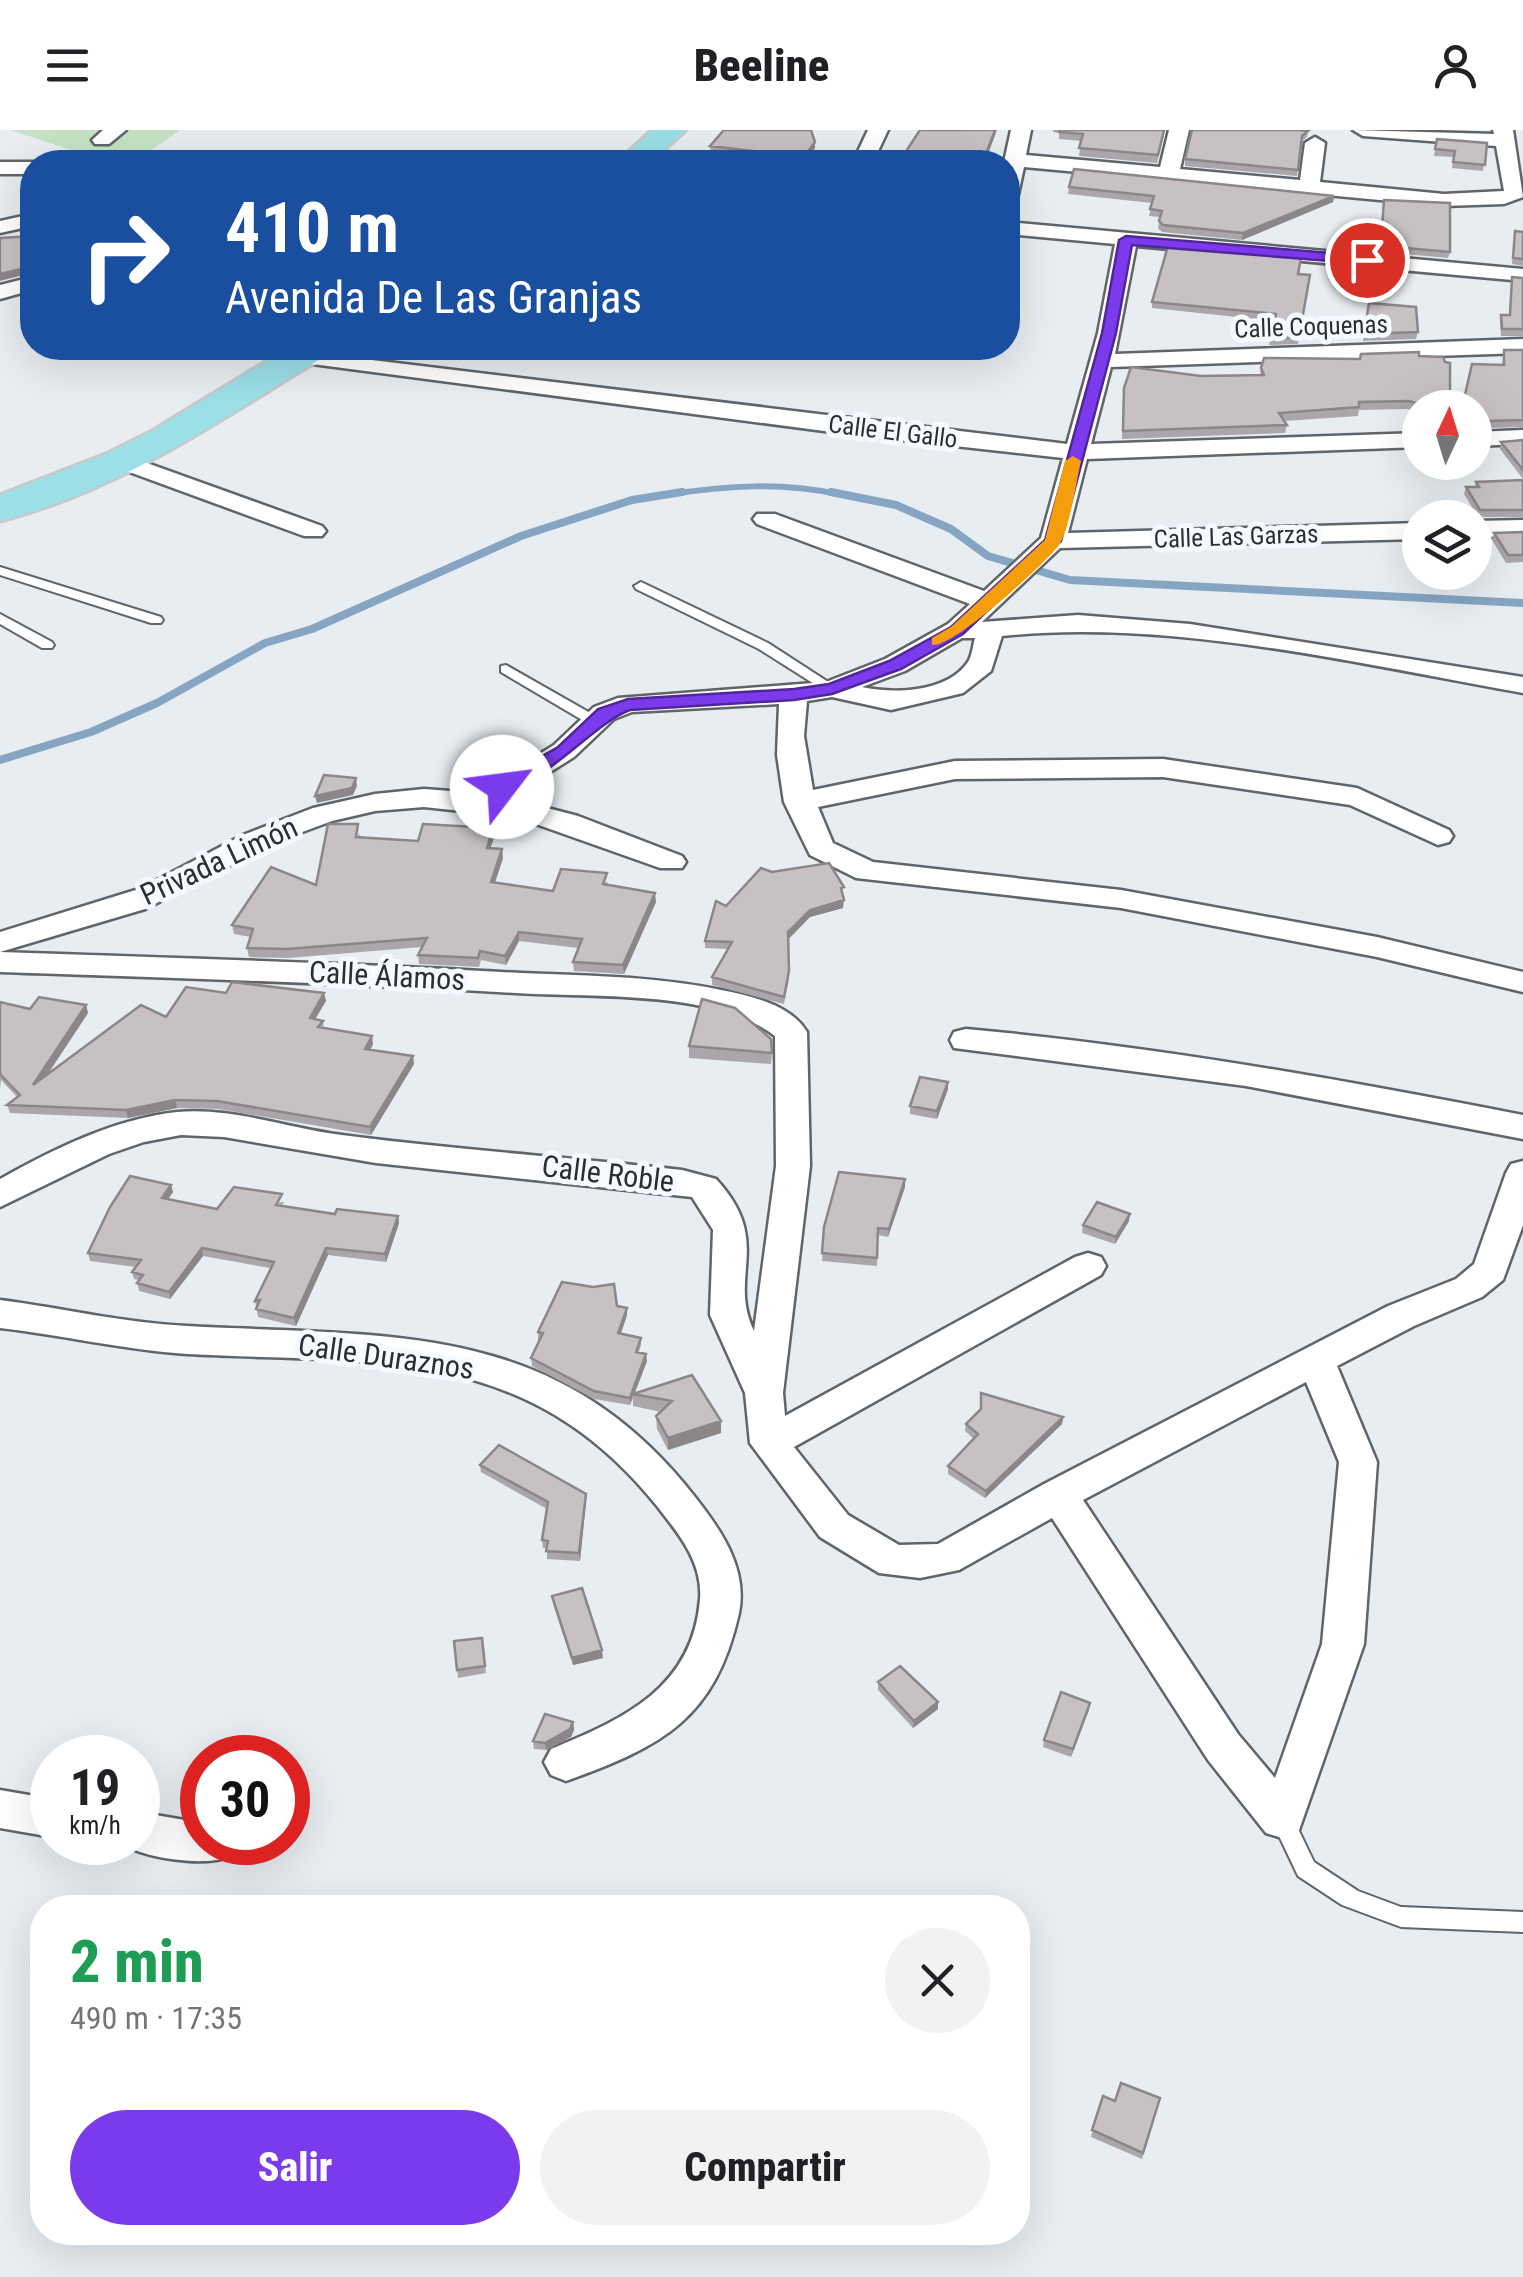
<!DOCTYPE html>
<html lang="es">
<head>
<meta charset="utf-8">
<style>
	:root { --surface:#fff; --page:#f2f2f2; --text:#202124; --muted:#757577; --accent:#7c3aed }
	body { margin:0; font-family:"Roboto Condensed",sans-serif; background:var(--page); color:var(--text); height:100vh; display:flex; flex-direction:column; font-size:38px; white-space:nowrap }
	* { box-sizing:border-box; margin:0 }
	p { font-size:32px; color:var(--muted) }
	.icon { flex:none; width:55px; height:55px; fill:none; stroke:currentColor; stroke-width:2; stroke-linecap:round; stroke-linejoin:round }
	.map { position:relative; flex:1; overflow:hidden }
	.sheet { position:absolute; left:30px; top:1765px; width:1000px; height:350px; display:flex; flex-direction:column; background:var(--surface); border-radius:40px; box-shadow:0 10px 40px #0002 }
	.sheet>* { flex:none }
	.top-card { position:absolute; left:20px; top:20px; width:1000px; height:210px; border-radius:40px; box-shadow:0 10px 40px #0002; background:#1a4fa0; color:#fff; overflow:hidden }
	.needle { width:65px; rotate:4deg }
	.fabs { position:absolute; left:1402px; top:260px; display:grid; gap:20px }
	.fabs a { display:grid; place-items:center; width:90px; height:90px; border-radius:50%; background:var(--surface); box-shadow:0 10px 40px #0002; font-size:50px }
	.speed { position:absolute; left:30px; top:1605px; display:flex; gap:20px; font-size:50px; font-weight:700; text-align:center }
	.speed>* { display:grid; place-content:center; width:130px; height:130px; border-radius:50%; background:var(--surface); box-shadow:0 10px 40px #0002; line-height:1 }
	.speed small { font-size:25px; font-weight:400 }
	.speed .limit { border:15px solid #d22; background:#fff; color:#111 }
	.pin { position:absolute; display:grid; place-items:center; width:85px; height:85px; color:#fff; margin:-42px; border:5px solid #fff; border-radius:50%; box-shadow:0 2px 10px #0007 }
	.me { position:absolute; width:110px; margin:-55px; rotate:60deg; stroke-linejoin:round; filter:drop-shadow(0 0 8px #0008) }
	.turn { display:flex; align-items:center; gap:35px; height:210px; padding:0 40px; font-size:45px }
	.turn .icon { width:130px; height:130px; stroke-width:2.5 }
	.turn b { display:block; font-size:70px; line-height:85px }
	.round { display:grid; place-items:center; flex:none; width:105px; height:105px; border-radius:52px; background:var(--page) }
	.headline { display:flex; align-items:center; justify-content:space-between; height:170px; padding:0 40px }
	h1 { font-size:60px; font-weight:800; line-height:75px; color:#1e9e55 }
	.cta { display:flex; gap:20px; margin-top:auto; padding:20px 40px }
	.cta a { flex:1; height:115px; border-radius:60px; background:var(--accent); color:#fff; font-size:40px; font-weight:800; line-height:115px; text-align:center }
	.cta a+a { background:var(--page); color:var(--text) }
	header { display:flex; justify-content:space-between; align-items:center; height:130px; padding:0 40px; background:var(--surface); font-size:45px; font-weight:800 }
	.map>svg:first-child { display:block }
	.green { fill:#c5e3c4 }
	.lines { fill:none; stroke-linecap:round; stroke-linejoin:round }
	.stream-far1 { stroke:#86a5c3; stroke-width:6 }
	.stream { stroke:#86a5c3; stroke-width:8 }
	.service-casing { stroke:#606569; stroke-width:4 }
	.minor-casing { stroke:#606569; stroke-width:5 }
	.primary-casing { stroke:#c8c9c9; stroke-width:5 }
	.service { fill:#fff; fill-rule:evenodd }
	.minor { fill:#fff; fill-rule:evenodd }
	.primary { fill:#9bdfe7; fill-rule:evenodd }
	.wall { fill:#aba6a9 }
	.shaded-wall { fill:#8b8789 }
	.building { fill:#c7c1c4; stroke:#8b8789; stroke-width:2.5 }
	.route { fill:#7c3aed; stroke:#51269a; stroke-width:2.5 }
	.slow { fill:#f59e0b }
	.labels { text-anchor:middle; stroke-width:10; stroke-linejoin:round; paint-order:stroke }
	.far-street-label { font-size:25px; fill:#2c2e30; stroke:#f4faff }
	.street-label { font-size:30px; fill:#2c2e30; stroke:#f4faff }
</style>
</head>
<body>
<header><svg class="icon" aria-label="menu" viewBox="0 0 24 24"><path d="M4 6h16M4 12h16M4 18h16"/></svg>Beeline<svg class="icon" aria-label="person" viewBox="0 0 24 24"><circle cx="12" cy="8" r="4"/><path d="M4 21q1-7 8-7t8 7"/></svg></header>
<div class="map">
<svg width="1523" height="2147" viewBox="0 0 1523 2147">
	<rect width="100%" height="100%" fill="#e7edf1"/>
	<path class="green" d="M11,0H180L134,32L68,19Z"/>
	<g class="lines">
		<path class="stream-far1" d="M666,365C728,355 782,352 843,365"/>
		<path class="stream" d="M831,362L896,375L951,399L988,426L1070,450L1523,473
			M0,630L91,602L157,573L265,513L312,499L521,406L632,370L682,362"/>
		<defs>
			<path id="service" d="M0,437L161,487L163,490L161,493H151L0,445Z
				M641,452L768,513L839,559L837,562H827L759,519L636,459L634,456Z
				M0,484L52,512L54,515L52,518H42L0,494Z
				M506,535L599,588L601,591L594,595L589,594L501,542V536Z
				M1282,1679L1290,1682L1314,1732L1358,1761L1401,1777L1523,1782V1802L1401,1797L1342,1775L1298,1746L1271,1689L1274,1682Z"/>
			<path id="minor" d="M103,0H126L109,14H95L92,10Z
				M868,0H888L873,32H853Z
				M1011,0H1031L1026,25L1160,37L1169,0H1189L1180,39L1300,50L1305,13L1315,7L1325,13L1320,52L1444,64L1504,61L1496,16L1363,6L1353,0L1494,4L1493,0H1513L1523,67L1504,74L1444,76L1024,37L1018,65L1008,71L1004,32Z
				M0,32H34L32,44H0Z
				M32,84V96L0,103V91Z
				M1008,92L1523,139V151L1136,116L1115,224L1523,209V223L1111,237L1091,314L1420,303V317L1087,329L1068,403L1420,393V409L1060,418L982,492L1078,485L1190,494L1523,547V563C1359,534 1168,488 1002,506L991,541L963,563L891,580L832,567L807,571L804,606L813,660L955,631L1163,629L1357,658L1449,700L1453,706L1449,712L1438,715L1350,675L1163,647L955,649L818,677L833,713L873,732L1121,760L1377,807L1523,842V862L1377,827L1121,778L856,748L810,725L784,672L777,625L779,574L632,582L614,589L574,627L509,668L578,686L682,726L686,732L682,738H660L516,687L424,677L375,681L332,691L278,711L145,779L0,822V802L142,758L243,705L313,678L375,664L424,659L477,663L554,615L594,577L618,568L826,552L885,529L948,494L970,474L757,394L753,389L757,384H775L984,461L1041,408L1063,328L847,304L297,232L289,230L286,225L289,220L1067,314L1098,203L1115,114L1008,104ZM962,508H975C973,515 972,526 968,532C947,563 893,564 862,557L905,541Z
				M32,147V160L0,169V155Z
				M1523,300V314L1475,316V302Z
				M122,324L322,396L326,401L322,406H304L113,336L110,331Z
				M1523,390V406L1475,407V391Z
				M0,822C167,828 334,832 501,842C574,846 649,845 721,860C751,866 790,874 807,902L810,1036L783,1263L785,1286L1075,1127L1088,1123L1101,1127L1106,1136L1101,1145L794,1317L848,1385L899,1415L938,1414L1044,1354L1388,1176L1456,1149L1474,1134L1506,1043L1511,1034L1523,1031V1095L1503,1150L1482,1167L1414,1196L1337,1236L1377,1332L1364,1514L1298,1703L1282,1708L1266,1703L1208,1630L1052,1388L959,1440L920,1448L879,1443L820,1407L750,1313L745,1263L710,1185L713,1100L692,1067L376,1033L224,1007L181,1005L144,1012L109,1024L0,1077V1049C54,1019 114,989 177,982C232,977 287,998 342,1005C455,1020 569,1027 682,1040L716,1049C774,1112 727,1145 754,1201L776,1036L775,906C713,859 592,868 516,863C344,853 172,848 0,842ZM1306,1252L1339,1332L1322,1514L1275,1648L1238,1604L1083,1370Z
				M966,899C1154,916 1338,949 1523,985V1009L1246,956L954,918L950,910L954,902Z
				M0,1170C63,1178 124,1193 187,1196C390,1207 556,1189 695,1367C721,1400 748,1439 739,1483C715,1589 663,1616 566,1651L551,1645L544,1632L551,1619C624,1589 693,1558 700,1469C703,1432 678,1403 657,1376C526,1213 375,1234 187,1224C124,1220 63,1205 0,1198Z
				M0,1660L52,1669V1707L0,1698Z
				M138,1682L202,1693V1712L231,1714L225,1728C202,1736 139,1728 121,1712H138Z"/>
			<path id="primary" d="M652,0H686L651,32H617Z
				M288,218H330L325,226C222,289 119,361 0,391V365L108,323L152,301Z"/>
		</defs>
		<use href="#service" class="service-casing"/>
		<use href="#minor" class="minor-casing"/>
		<use href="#primary" class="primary-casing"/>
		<use href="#service" class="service"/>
		<use href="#minor" class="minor"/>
		<use href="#primary" class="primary"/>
	</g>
	<path class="wall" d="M1053,0H1165L1157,33L1079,26L1081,11L1059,9V3L1053,2Z
		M1308,1L1307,7L1301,12L1297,46L1185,36V29Z
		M1437,9L1487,13L1483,41L1452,38L1454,27L1434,26Z
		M710,16L815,18L804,32H797L711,22Z
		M1069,57L1334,66L1333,72L1242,110L1162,102L1158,98L1160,87L1149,86L1152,73L1068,64Z
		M1383,76L1450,122L1448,128L1383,122L1379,118Z
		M1515,101L1523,102V136L1512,134Z
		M1298,144L1310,145L1298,214L1269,215L1274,191L1152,178V172Z
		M1512,147L1523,148V206H1501L1500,192L1501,185H1509Z
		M1369,173L1418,202L1416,209L1363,211Z
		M1504,220H1523V297L1484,298L1478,290H1475V278L1502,235Z
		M1419,226L1450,278H1420V283L1408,279L1359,280L1358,286L1284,291L1287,295L1285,303L1122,309L1123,266L1201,246L1260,245L1261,238L1360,229Z
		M1523,310V349L1500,319L1501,312Z
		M1523,350V387H1478L1464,364L1466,357H1475L1476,352Z
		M1523,402V432L1506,433L1492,410L1494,403Z
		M360,703L359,707L418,711L494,707L490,718L503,728L495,753L553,761L608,752L607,755L656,772L624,844L574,841L573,832L578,818L519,811L506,835L481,830L479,837L419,834L418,825L422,817L288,828L249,827L247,818L251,807L234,804L232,795L316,755Z
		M772,742L844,764L842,765L843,778L810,787L789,809V849L784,874L712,855V847L727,819L705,818V811Z
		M226,863H324L326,871L315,889L323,891L324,898L373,914L370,920L413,926L414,934L371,1005L218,979L177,978L128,988L10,983L7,975L17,967L1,950L0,958V872L30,879L86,875L88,883L48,944L166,887Z
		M689,916L772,923L771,934L689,928Z
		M948,959L937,989L910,984V976Z
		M171,1055L173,1062L168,1069L217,1079L284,1072L282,1076L335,1084L398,1086L399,1093L386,1132L328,1125L296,1196L258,1187L255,1171L270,1138L203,1126L170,1169L139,1161L137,1153L139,1150L134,1149L132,1142L136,1137L90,1131L88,1123Z
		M905,1057L888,1107L878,1105L877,1136L822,1131L824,1097Z
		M1129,1091L1115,1114L1082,1103L1083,1095Z
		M617,1176L627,1178V1185L621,1204L641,1208V1215L639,1222L647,1231L635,1263L692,1245L721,1291V1303L668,1320L657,1299L656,1286L661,1282L633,1276V1268L630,1275L594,1269L532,1236L531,1228L540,1210H538V1202Z
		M1063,1287L1062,1294L985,1368L948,1344V1336L974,1309L965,1301L966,1294Z
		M480,1335L586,1371L580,1431L547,1429V1418H543L542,1410L547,1379L481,1342Z
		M552,1466L603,1528L573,1535L553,1474Z
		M482,1508L486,1543L458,1548L454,1511Z
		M878,1552L938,1572V1579L913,1598L878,1560Z
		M1090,1573L1071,1627L1043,1617L1044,1610Z
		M573,1592L574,1600L571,1607L546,1620L534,1619L533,1611Z
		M1103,1966L1115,1971L1160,1968L1142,2029L1091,2007Z"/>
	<path class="shaded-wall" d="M995,0H997L985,32H983Z
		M815,12V18L804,32V27Z
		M1334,66L1333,72L1242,110L1243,103Z
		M30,137L31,143L0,151V144Z
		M356,648L357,656L353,665L317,673L315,666Z
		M493,698L494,707L488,727L487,718Z
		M502,719L503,728L492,761L491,752Z
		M655,763L656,772L624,844L623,835Z
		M844,770L843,778L810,787L788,809V802L810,780Z
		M519,802V811L506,835L505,826Z
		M324,863L326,871L311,896L310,888Z
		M86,875L88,883L35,963L33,955Z
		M372,906L373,914L367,927L365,919Z
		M413,926L414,934L371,1005L370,997Z
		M948,952V959L937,989V981Z
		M175,970L177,978L128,988L126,980Z
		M905,1049V1057L888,1107L889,1099Z
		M171,1055L173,1062L164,1075L162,1068Z
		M1130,1084L1129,1091L1115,1114L1116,1107Z
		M398,1086L399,1093L386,1132L385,1124Z
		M202,1118L203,1126L170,1169L169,1162Z
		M326,1118L328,1125L296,1196L294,1188Z
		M627,1178V1185L618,1211V1203Z
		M646,1224L647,1231L634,1264H633L630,1275V1268Z
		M1063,1287L1062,1294L985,1368L986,1361Z
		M721,1291V1303L668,1320V1308Z
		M586,1364V1371L580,1431L579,1423Z
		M602,1520L603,1528L573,1535L572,1528Z
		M938,1572V1579L913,1598L914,1591Z
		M1090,1573L1089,1580L1071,1627L1073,1619Z
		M573,1592L574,1600L571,1607L546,1620L545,1613Z"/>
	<path class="building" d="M724,0H811L815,12L804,27L710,16Z
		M920,0H995L983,32H899Z
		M1060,0H1164L1158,25L1079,18L1083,4L1059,2Z
		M1192,0H1298L1308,1L1302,6L1298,40L1185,29Z
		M1437,9L1487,13L1485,35L1453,32L1455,21L1435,19Z
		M1074,39L1334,66L1243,103L1163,95L1159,91L1162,81L1150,79L1154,66L1069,57Z
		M1384,70L1450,73V122L1384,116L1381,112Z
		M1515,101L1523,102V129L1513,128Z
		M32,106V139L30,137L0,144V108Z
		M1168,116L1301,128L1298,144L1310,145L1299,207L1270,208L1276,184L1152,172Z
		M1512,147L1523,148V199H1502L1501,185H1510Z
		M1369,173L1416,177L1418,202L1364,204Z
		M1504,220H1523V290L1486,291L1479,283H1475V278H1462L1472,234L1504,235Z
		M1419,222V226L1443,227L1445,232L1450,233V278H1427V276L1409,271L1359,272V277L1279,283L1287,295L1123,301L1124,258L1131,237L1201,246L1264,245L1261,238L1264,228L1360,229L1361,224Z
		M1523,310V340L1501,312Z
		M1523,350V380H1480L1466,357H1479L1476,352Z
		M1523,402V425H1508L1494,403Z
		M324,645L356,648L352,658L315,666Z
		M328,694H358L356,707L418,711L423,694L493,698L487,718L502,719L491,752L553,761L561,739L607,743L603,754L655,763L623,835L573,832L582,809L519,802L505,826L480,821L478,828L418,825L427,808L287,819L247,818L253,799L232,795L271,737L316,755Z
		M829,733L844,757L841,758L844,770L810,780L788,802L789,841L784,867L712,847L732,812L705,811L716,771L726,776L761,738L772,742Z
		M232,852L324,863L310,888L323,891L318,897L372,906L365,919L413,926L370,997L217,971L175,970L126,980L7,975L20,965L0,944V872L30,879L39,867L86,875L33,955L141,875L166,887L186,857L226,863Z
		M702,869L735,878L771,909L772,923L689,916Z
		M920,947L948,952L937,981L910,976Z
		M839,1042L905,1049L889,1099L878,1098L877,1128L822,1123L824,1097Z
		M130,1046L171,1055L162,1068L217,1079L234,1057L282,1064L276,1075L335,1084L337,1079L398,1086L385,1124L326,1118L294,1188L256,1179L260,1170L255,1171L274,1132L202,1118L169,1162L137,1153L143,1145L132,1142L141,1130L88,1123L110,1077Z
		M1097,1072L1130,1084L1116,1107L1083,1095Z
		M562,1152L593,1157L614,1154L617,1176L627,1178L618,1203L641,1208L636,1222L646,1224L630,1268L594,1261L531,1228L543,1203L538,1202Z
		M692,1245L721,1291L668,1308L656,1286L672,1271L633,1264Z
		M981,1263L1063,1287L986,1361L948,1336L978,1304L966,1294L981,1279Z
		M499,1315L586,1364L579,1423L546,1421L548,1411L542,1410L548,1372L480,1335Z
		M582,1458L602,1520L572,1528L552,1466Z
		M482,1508L485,1536L457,1540L454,1511Z
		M900,1536L938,1572L914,1591L878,1552Z
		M1061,1562L1090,1573L1073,1619L1044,1610Z
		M545,1584L573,1592L570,1599L545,1613L533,1611Z
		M1121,1953L1160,1968L1143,2023L1092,2000L1103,1966L1115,1971Z"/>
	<path class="route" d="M1126,106L1367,126L1374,130L1367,134L1132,115L1116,203L1061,411L963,504L901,539L832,564L794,570L630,580C594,592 533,667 495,661V653L558,617L598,579L628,569L794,559L829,554L889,531L951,497L1045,410L1102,203L1119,110Z"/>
	<path class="slow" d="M1073,326L1081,331C1076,352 1070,398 1059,415C1044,435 953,518 932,515V508L951,497L1045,410L1065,331Z"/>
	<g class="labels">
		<g class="far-street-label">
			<text transform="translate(1311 196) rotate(-2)" y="9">Calle Coquenas</text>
			<text transform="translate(893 301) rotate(7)" y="9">Calle El Gallo</text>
			<text transform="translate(1236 406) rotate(-2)" y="9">Calle Las Garzas</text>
		</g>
		<g class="street-label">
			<text transform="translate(219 731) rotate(-25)" y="10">Privada Limón</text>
			<text transform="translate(387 846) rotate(3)" y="10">Calle Álamos</text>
			<text transform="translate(608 1044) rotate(7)" y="10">Calle Roble</text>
			<text transform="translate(386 1227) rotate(8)" y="10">Calle Duraznos</text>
		</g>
	</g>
</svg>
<div class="fabs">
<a><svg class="needle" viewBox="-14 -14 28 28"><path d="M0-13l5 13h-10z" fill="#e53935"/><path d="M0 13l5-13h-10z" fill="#757577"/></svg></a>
<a><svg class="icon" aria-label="layers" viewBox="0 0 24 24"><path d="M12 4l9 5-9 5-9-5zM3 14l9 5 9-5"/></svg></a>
</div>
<div class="speed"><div>19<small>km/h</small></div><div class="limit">30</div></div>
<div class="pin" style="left:1367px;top:130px;background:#d93025"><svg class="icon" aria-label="arrive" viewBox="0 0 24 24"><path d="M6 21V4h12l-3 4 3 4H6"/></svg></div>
<svg class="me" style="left:502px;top:657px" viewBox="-20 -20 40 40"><circle r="19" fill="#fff"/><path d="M0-13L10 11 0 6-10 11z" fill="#7c3aed"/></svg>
<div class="top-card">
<div class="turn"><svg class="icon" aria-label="right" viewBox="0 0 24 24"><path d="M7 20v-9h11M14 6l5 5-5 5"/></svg><div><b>410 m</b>Avenida De Las Granjas</div></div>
</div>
<section class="sheet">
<div class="headline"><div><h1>2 min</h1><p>490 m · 17:35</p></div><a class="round"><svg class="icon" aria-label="close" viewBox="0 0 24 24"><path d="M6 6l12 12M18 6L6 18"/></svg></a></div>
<div class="cta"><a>Salir</a><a>Compartir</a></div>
</section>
</div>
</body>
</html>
